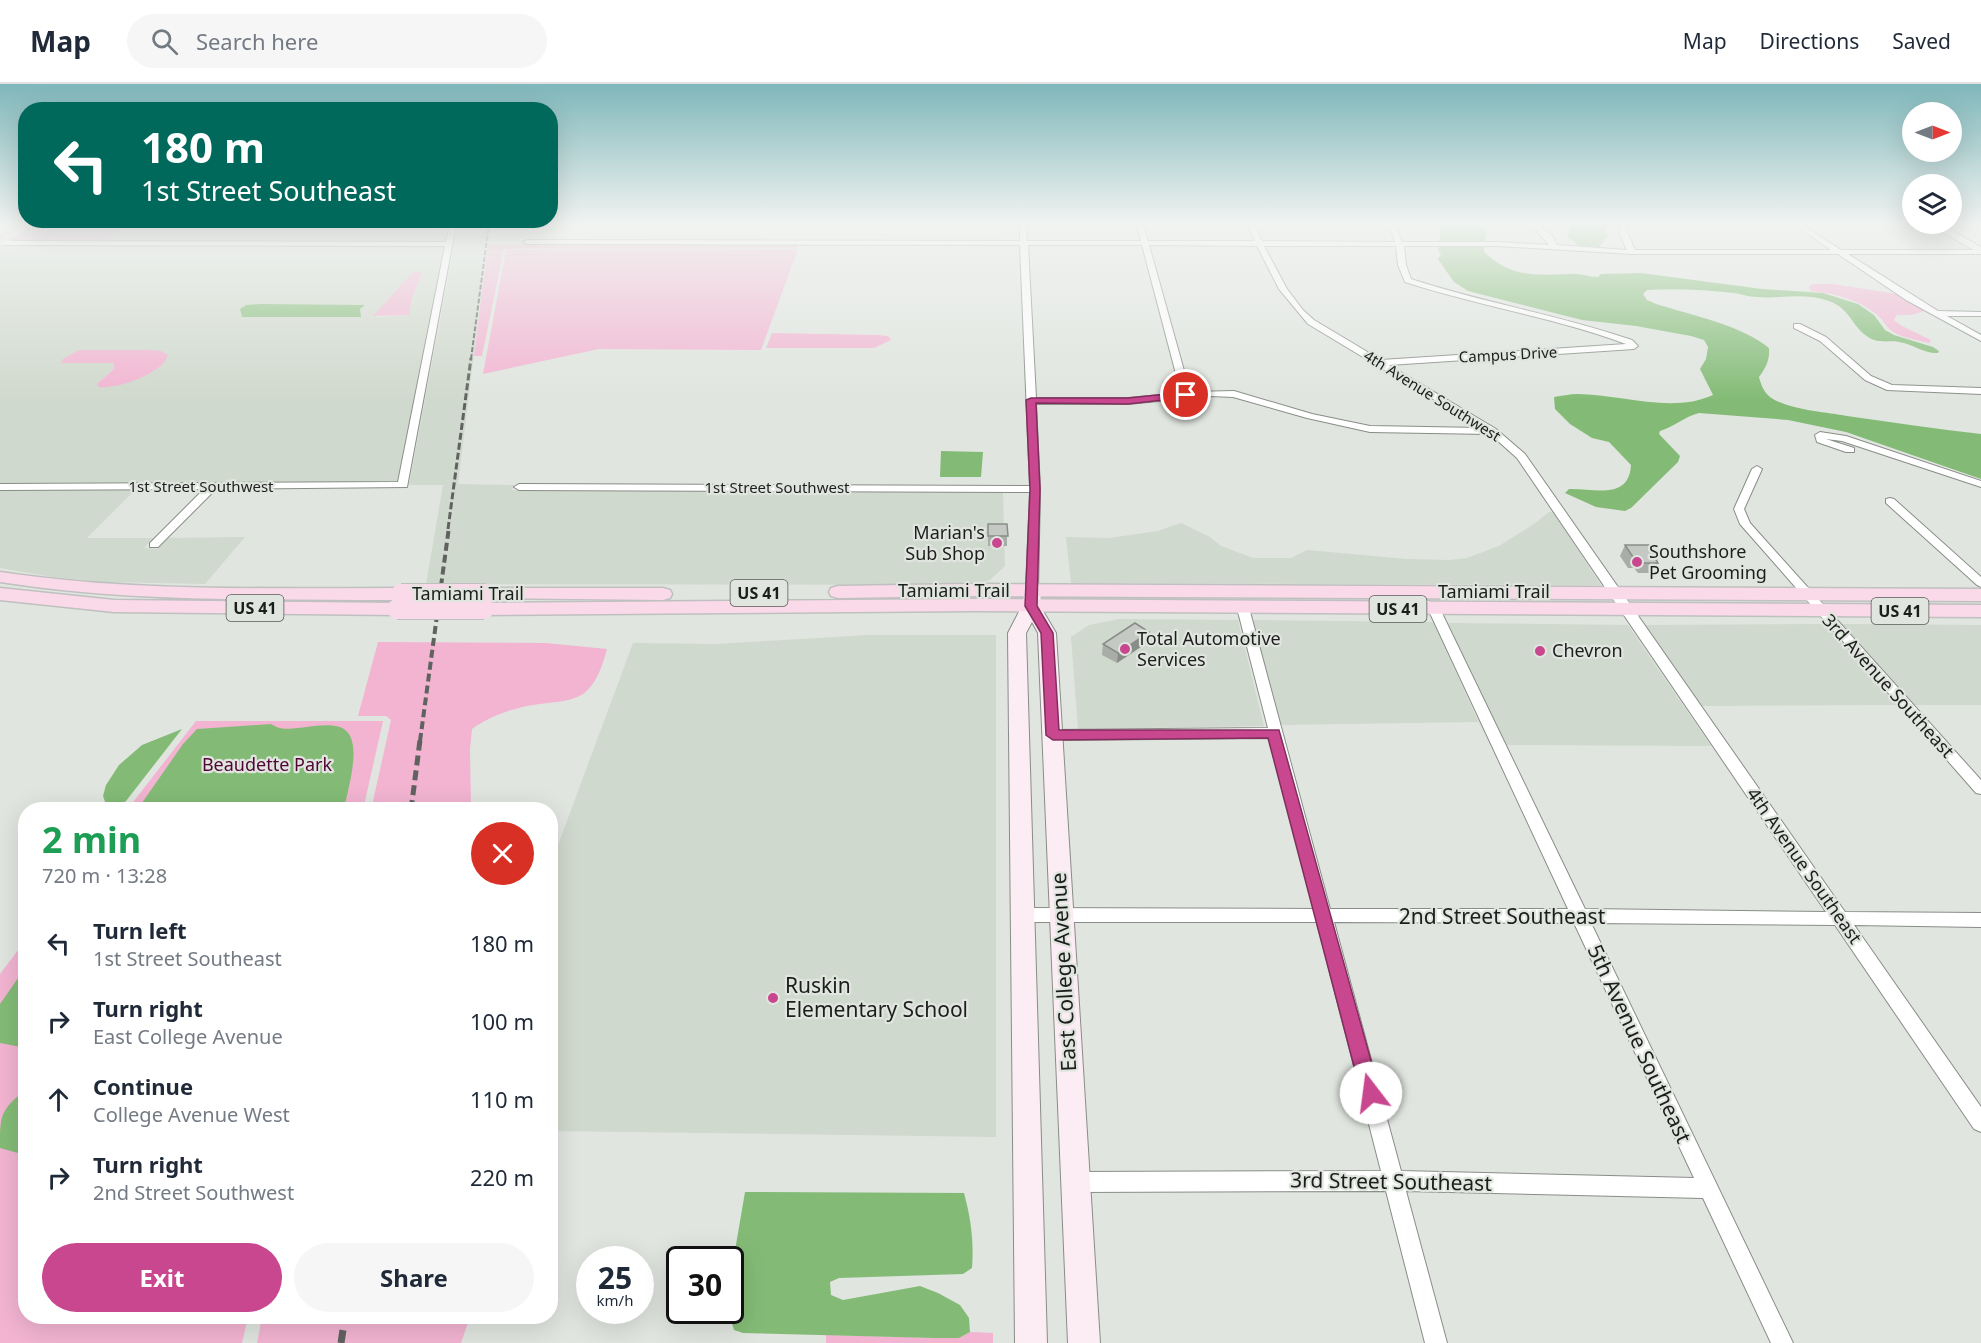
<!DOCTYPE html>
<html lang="en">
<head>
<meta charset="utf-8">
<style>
	:root { --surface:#fff; --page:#f6f6f7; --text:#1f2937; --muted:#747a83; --line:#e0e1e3; --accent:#c8478f }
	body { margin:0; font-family:"Noto Sans",sans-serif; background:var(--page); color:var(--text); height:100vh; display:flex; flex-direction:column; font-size:22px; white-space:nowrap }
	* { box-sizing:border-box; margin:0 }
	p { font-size:20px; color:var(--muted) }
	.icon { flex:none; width:33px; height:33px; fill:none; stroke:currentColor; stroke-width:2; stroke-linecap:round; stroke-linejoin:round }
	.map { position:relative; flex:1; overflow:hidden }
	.details { position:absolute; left:18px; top:718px; width:540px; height:522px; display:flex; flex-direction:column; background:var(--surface); border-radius:24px; box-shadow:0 6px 24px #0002 }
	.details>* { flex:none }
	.banner { position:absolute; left:18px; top:18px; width:540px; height:126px; border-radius:24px; box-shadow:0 6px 24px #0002; background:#00695c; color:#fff; overflow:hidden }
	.needle { width:39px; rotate:90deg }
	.fabs { position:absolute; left:1902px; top:18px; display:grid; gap:12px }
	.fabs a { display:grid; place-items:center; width:60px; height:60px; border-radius:50%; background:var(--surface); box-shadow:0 6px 24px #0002; font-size:30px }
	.speed { position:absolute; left:576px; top:1162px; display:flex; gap:12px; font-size:30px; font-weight:700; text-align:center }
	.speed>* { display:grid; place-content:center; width:78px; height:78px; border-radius:50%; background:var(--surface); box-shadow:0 6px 24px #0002; line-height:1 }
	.speed small { font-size:15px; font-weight:400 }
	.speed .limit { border:3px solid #111; border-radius:9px; background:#fff; color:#111 }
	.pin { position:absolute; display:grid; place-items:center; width:51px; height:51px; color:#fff; margin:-26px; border:3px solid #fff; border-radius:50%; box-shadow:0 2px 6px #0007 }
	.me { position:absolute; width:66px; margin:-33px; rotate:345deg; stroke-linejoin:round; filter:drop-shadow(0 0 4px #0008) }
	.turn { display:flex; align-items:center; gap:21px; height:126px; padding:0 24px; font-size:27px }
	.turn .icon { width:78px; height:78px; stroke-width:2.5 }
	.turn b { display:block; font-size:42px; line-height:51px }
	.round { display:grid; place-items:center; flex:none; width:63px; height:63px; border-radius:32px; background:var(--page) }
	.summary { display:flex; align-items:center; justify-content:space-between; height:102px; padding:0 24px }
	h1 { font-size:36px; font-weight:700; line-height:45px; color:#1e9e55 }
	.action { display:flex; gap:12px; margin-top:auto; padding:12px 24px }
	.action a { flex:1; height:69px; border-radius:36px; background:var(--accent); color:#fff; font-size:24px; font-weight:700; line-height:69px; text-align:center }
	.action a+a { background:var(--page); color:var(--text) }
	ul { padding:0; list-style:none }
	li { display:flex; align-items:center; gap:18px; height:78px; padding:0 24px }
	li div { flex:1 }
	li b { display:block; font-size:22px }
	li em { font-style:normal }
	header { display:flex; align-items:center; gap:36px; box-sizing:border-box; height:84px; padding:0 30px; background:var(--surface); border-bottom:2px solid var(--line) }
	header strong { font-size:28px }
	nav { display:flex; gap:33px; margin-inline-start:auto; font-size:21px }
	.search { width:420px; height:54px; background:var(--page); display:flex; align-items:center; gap:15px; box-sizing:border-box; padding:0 21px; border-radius:33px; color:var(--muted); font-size:22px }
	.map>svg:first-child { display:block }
	.built { fill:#d0d9cd; fill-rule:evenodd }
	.green { fill:#f2b4d1 }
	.water { fill:#83bb76 }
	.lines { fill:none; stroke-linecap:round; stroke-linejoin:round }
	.street-casing { stroke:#898d88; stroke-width:2 }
	.secondary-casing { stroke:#898d88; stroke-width:2 }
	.primary-casing { stroke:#bfc0bf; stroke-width:3 }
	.street { fill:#fff; fill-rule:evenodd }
	.secondary { fill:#fcedf4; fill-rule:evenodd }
	.primary { fill:#fadae9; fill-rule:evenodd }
	.rail-far4 { stroke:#5f625e; stroke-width:2; stroke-dasharray:5 2; stroke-linecap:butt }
	.rail-far3 { stroke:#5f625e; stroke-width:3; stroke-dasharray:7 3; stroke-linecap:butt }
	.rail-far2 { stroke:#5f625e; stroke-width:4; stroke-dasharray:8 4; stroke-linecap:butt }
	.rail-far1 { stroke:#5f625e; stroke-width:5; stroke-dasharray:10 5; stroke-linecap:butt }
	.rail { stroke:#5f625e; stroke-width:7; stroke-dasharray:13 7; stroke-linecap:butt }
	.primary-bridge-casing { stroke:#bfc0bf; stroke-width:22; stroke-linecap:butt }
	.primary-bridge { stroke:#fadae9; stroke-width:20 }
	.wall { fill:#a9ada8 }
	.shaded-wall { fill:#898d88 }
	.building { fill:#c4c9c3; stroke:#898d88; stroke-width:1.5 }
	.route { fill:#c8478f; stroke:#822e5d; stroke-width:1.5 }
	.poi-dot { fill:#c8478f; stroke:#e0e5df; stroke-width:2 }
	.labels { text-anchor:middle; stroke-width:4.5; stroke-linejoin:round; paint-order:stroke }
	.far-street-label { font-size:15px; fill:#1c1e1c; stroke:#e0e5df }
	.shield { fill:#e0e5df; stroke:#575a56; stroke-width:1.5 }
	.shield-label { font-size:16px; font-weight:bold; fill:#1c1e1c }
	.poi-label { font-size:18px; fill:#1c1e1c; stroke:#e0e5df; text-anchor:start }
	.street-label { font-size:18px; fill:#1c1e1c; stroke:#e0e5df }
	.park-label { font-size:18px; fill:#500534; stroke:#e0e5df }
	.near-street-label { font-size:21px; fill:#1c1e1c; stroke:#e0e5df }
	.near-poi-label { font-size:21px; fill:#1c1e1c; stroke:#e0e5df; text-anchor:start }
</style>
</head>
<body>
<header>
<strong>Map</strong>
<div class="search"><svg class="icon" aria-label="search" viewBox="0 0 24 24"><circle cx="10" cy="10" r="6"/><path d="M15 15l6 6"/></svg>Search here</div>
<nav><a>Map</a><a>Directions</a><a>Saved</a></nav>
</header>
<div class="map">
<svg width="1981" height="1259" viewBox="0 0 1981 1259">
	<rect width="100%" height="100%" fill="#e0e5df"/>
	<path class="built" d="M133,140H141L120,153L434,155L439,153L441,140H449L445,159L9,158L106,156Z
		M144,140H437L435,153L123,152Z
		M458,140H490L458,400L514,401L512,406L1003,408L1005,482L990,496L973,501L426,500L443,401H409Z
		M1872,140H1929L1977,167H1917Z
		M4,161L444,162L397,398L0,399V164ZM423,188L412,214L409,231L376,233ZM364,222L360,225V233H243L240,229ZM166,276L97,300L114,285L115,279L62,278Z
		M0,406H135L87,454H154L144,464L157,465L168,454L245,453L205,500L106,498L53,493L0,484Z
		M1549,428H1553L1601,501L1071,499L1066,453L1109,454L1158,447L1181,439L1210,453L1221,462L1253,474H1291L1307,466L1407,475L1450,476L1467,474L1499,462L1534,440Z
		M1119,535L1238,536L1264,642L1078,645L1071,553L1089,541Z
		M1253,536L1433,538L1489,661L1478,638L1280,641Z
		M1448,539L1628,541L1711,662L1506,661Z
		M1825,540L1897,621L1701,622L1643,541Z
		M1840,540L1981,541V621H1914Z
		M868,551H996V1053L551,1047V780L633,559L716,560Z"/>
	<path class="green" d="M38,140H133L106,156L11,157Z
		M488,160L799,161L798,164L504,165L482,272H474Z
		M798,165L761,266L599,265L483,290L506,166Z
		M423,187L412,214L409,231L373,232L413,188Z
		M1813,200H1832L1898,210L1925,227L1911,231H1897L1894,236L1902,242L1931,256L1929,259C1917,256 1902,254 1892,247C1886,243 1883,235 1876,230C1857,215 1834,209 1810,207L1809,202Z
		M772,249L877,251L888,252L891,256L874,264H766Z
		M79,266H150L161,267L168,271C163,290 117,305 99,303L97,300L114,285V279H61L63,275Z
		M378,558L546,559L607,565C603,580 597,600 583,610C569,619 549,618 533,621C513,624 488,633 472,645L470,665L471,726H371L391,636L386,632H358Z
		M196,637H383L363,726H127Z
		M25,857L26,1233H248L242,1259H0V890Z
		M262,1233H470L461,1259H257Z
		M970,1248L993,1249V1259H826V1251L948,1254H959Z"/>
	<path class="water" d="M1438,140H1478L1486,147L1484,168C1512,194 1535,191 1570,190C1580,189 1588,193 1598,193L1601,190L1641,189L1762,205L1823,209L1858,220L1874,231L1885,246L1894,251L1933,263L1939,267L1938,269C1924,270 1913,260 1899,258C1889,256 1878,260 1868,253C1851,242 1851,225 1829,217C1805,208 1781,215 1757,213C1749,213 1742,210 1734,209C1706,206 1676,204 1647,206L1643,210L1647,216L1656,220C1691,231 1741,241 1769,264C1770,275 1766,284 1759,293C1761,301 1764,308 1770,313C1788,326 1825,328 1847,332C1892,338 1936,345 1981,350V395L1846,348L1788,336L1699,329C1684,333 1675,342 1660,347L1659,350L1680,372L1678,378L1631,424L1625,427L1596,423L1565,409L1569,405C1593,404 1629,417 1631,381L1609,358L1592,354L1570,340L1555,325L1554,313C1561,312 1570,310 1577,310C1620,310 1672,330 1713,311L1700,285L1706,275L1708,263L1704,256L1691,252L1636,242L1582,236L1468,207L1454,198L1438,175L1441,170L1438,166L1441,148Z
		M1572,140H1608L1606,146L1608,151L1599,163L1578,161L1568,153Z
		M261,220L365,221L360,225L361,233H242L240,225L246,221Z
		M941,367L983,368L981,393H940Z
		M271,640C280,646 287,645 298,644C311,643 328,639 340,643C366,652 347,706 344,726H137L183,660L197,645Z
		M182,645L119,726H108L103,712L106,701L119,681L142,661Z
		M25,884V962L21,963L0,959V920Z
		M25,1006V1071L0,1064C0,1031 0,1027 25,1006Z
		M745,1108L964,1109C971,1135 974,1157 972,1184L963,1190L839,1194L830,1198L831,1211L843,1216L920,1202L938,1209L960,1221L969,1234L970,1248L959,1254H934L743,1249L734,1246L728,1227H730L731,1190Z"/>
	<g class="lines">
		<defs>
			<path id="street" d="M450,140H456L407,403L216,405L158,463H150V459L204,405L0,406V400L398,398L445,162L0,161V157L446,158Z
				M1020,140H1026L1027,157H1141L1137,140H1143L1148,157H1255L1248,140H1254L1262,157L1395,158L1389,140H1395L1402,158H1498L1549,161L1531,140H1538L1553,153L1557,161L1627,166L1619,148L1621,140H1627V148L1635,166H1831L1794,140H1801L1841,166H1981V170H1848L1938,227L1981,228V232H1947L1981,251V257L1906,216L1838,170H1632L1498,162H1404L1406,181L1411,195C1484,219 1560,231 1632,256L1638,262L1634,265L1389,281L1496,345L1525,370L1845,828L1981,829V843L1854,841L1981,1023V1048L1974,1045L1835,841L1591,839L1793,1259H1771L1703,1114L1406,1107L1447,1259H1425L1386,1107L1075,1108L1068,1105L1065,1098L1068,1091L1075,1088L1381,1087L1317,838H1023L1017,836L1015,831L1017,826L1023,824L1314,825L1270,654L1053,656L1046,651L1053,646L1268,644L1237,524L1239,521H1247L1249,524L1330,825H1568L1429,527L1405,511L1403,508L1409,504L1440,525L1585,825L1826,828L1517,374L1490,350L1370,348L1307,334L1233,313L1210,312L1128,320H1036L1040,405L1038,507L1032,511L1026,507L1030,408L519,406L514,403L519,400L1030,402L1020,161L527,160L523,158L527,156L1020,157ZM1028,161H1142L1181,309L1128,314H1036ZM1149,161L1257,162L1279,205L1308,240L1481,344L1370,342L1312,330L1234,307L1190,308ZM1264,162H1396L1398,181L1405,198C1478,222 1554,233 1626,260L1381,276L1314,236L1303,226L1287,205ZM1334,838L1574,839L1694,1094L1401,1087Z
				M1794,240H1800L1826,253L1871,292L1892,301L1981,304V310L1887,306L1865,296L1820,257L1794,244Z
				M1820,348L1846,352L1981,397V403L1842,357L1826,355L1854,364V368H1846L1817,358L1815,351Z
				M1757,382L1762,385L1744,425L1750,439L1981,696V710L1976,709L1740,440L1734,425L1752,385Z
				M1890,414L1894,415L1981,493V503L1977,501L1886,419V415Z"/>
			<path id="secondary" d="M1928,140H1940L1981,163V170Z
				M1032,502L1038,503L1041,507L1040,522L1056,549L1100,1259H1068L1038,549L1032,538L1026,549L1047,1259H1015L1008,549L1022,522L1026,503Z"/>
			<path id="primary" d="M24,140H36L0,162V154Z
				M0,488C133,508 267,504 401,504L408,506L410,510L408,514L401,516C267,515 133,519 0,498Z
				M971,500L1981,505V517L971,512L838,514L831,512L829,508L831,504L838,502Z
				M0,504L114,516L397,519L404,521L406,525L404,529L397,531L114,528L0,516Z
				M486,504H663L670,506L672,510L670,514L663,516L479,514L477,510L479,506Z
				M974,515L1981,521V533L974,527L484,531L477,529L475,525L477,521L484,519Z"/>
		</defs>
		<use href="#street" class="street-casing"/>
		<use href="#secondary" class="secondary-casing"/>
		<use href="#primary" class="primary-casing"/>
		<use href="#street" class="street"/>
		<use href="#secondary" class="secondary"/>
		<use href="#primary" class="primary"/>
		<path class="rail-far4" d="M471,275L489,140"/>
		<path class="rail-far3" d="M448,445L471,274"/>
		<path class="rail-far2" d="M420,657L449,443"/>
		<path class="rail-far1" d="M411,726L420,656"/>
		<path class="rail" d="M341,1259L345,1233"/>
		<defs>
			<path id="primary-bridge" d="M401,510H486
				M397,525H484"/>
		</defs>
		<use href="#primary-bridge" class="primary-bridge-casing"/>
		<use href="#primary-bridge" class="primary-bridge"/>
	</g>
	<path class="wall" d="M988,440H1007V462H988Z
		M1625,461L1659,473L1657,477L1658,479L1652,489H1638L1634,484H1628L1620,472Z
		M1149,548L1148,558L1117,579L1102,571L1103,560Z"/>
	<path class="shaded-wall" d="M1149,548L1148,558L1117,579L1118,569Z"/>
	<path class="building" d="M988,440H1007L1008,452H988Z
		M1625,461H1650L1659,473H1654L1658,479H1643L1639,473H1633Z
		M1135,539L1149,548L1118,569L1103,560Z"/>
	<linearGradient id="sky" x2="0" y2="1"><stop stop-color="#7fb7ba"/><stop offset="0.44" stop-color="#f1f3f1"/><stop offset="1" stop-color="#f1f3f1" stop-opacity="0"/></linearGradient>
	<rect width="1981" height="316" fill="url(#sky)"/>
	<path class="route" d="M1186,308L1191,311L1190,313L1128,320L1036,319L1040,405L1037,522L1053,549L1059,646H1279L1380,1009L1377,1015L1371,1018L1364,1015L1361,1009L1268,654L1053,656L1046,651L1041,549L1025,522L1030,405L1026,316L1031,314H1128Z"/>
	<g class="poi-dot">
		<circle cx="997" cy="459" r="6"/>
		<circle cx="1637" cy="478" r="6"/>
		<circle cx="1125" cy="565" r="6"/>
		<circle cx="1540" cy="567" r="6"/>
		<circle cx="773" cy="914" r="6"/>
	</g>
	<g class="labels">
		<g class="far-street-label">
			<text transform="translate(1508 271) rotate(-3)" y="5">Campus Drive</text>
			<text transform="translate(1432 312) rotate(32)" y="5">4th Avenue Southwest</text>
			<text x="201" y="408">1st Street Southwest</text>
			<text x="777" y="409">1st Street Southwest</text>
		</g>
		<g class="shield">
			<rect x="730.5" y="496" width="57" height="26" rx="4.5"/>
			<rect x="226.5" y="511" width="57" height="26" rx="4.5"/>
			<rect x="1369.5" y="512" width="57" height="26" rx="4.5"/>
			<rect x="1871.5" y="514" width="57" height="26" rx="4.5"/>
		</g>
		<g class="shield-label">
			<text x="759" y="515">US 41</text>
			<text x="255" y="530">US 41</text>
			<text x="1398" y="531">US 41</text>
			<text x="1900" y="533">US 41</text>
		</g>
		<g class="poi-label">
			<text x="985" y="455" text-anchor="end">Marian's<tspan x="985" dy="21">Sub Shop</tspan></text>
			<text x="1649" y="474">Southshore<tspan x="1649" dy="21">Pet Grooming</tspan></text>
			<text x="1137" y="561">Total Automotive<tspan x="1137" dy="21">Services</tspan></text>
			<text x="1552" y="573">Chevron</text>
		</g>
		<g class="street-label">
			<text x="954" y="513">Tamiami Trail</text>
			<text x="1494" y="514">Tamiami Trail</text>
			<text x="468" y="516">Tamiami Trail</text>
			<text transform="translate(1888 602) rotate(48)" y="6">3rd Avenue Southeast</text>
			<text transform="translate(1804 782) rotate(55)" y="6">4th Avenue Southeast</text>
		</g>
		<g class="park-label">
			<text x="267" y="687">Beaudette Park</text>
		</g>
		<g class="near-street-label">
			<text x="1502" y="840">2nd Street Southeast</text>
			<text transform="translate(1064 888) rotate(-93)" y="7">East College Avenue</text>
			<text transform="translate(1639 960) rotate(65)" y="7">5th Avenue Southeast</text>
			<text transform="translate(1391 1098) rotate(1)" y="7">3rd Street Southeast</text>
		</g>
		<g class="near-poi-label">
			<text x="785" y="909">Ruskin<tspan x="785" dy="24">Elementary School</tspan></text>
		</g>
	</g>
</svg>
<div class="fabs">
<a><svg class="needle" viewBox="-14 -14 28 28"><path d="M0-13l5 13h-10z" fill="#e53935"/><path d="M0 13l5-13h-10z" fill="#747a83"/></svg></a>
<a><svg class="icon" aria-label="layers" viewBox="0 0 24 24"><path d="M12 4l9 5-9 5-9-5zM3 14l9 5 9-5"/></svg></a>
</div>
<div class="speed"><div>25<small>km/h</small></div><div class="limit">30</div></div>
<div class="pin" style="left:1186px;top:311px;background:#d93025"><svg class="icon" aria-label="arrive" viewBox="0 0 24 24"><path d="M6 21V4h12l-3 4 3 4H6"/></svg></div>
<svg class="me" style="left:1371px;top:1009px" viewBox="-20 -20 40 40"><circle r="19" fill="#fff"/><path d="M0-13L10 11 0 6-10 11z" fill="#c8478f"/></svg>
<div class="banner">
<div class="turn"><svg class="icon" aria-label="left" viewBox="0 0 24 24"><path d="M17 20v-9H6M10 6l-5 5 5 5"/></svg><div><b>180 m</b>1st Street Southeast</div></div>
</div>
<section class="details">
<div class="summary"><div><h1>2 min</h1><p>720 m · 13:28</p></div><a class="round" style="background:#d93025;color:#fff"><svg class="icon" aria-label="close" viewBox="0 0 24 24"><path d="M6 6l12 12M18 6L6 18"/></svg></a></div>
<ul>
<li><svg class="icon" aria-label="left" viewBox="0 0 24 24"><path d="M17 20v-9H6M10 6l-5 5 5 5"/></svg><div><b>Turn left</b><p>1st Street Southeast</p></div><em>180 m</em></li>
<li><svg class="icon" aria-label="right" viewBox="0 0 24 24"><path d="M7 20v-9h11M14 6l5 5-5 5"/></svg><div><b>Turn right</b><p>East College Avenue</p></div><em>100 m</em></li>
<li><svg class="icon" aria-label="ahead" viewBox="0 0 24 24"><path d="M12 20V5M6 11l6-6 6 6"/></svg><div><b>Continue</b><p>College Avenue West</p></div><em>110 m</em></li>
<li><svg class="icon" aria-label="right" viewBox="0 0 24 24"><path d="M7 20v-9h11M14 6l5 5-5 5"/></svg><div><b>Turn right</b><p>2nd Street Southwest</p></div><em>220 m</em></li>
</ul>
<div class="action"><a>Exit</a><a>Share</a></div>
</section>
</div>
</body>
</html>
